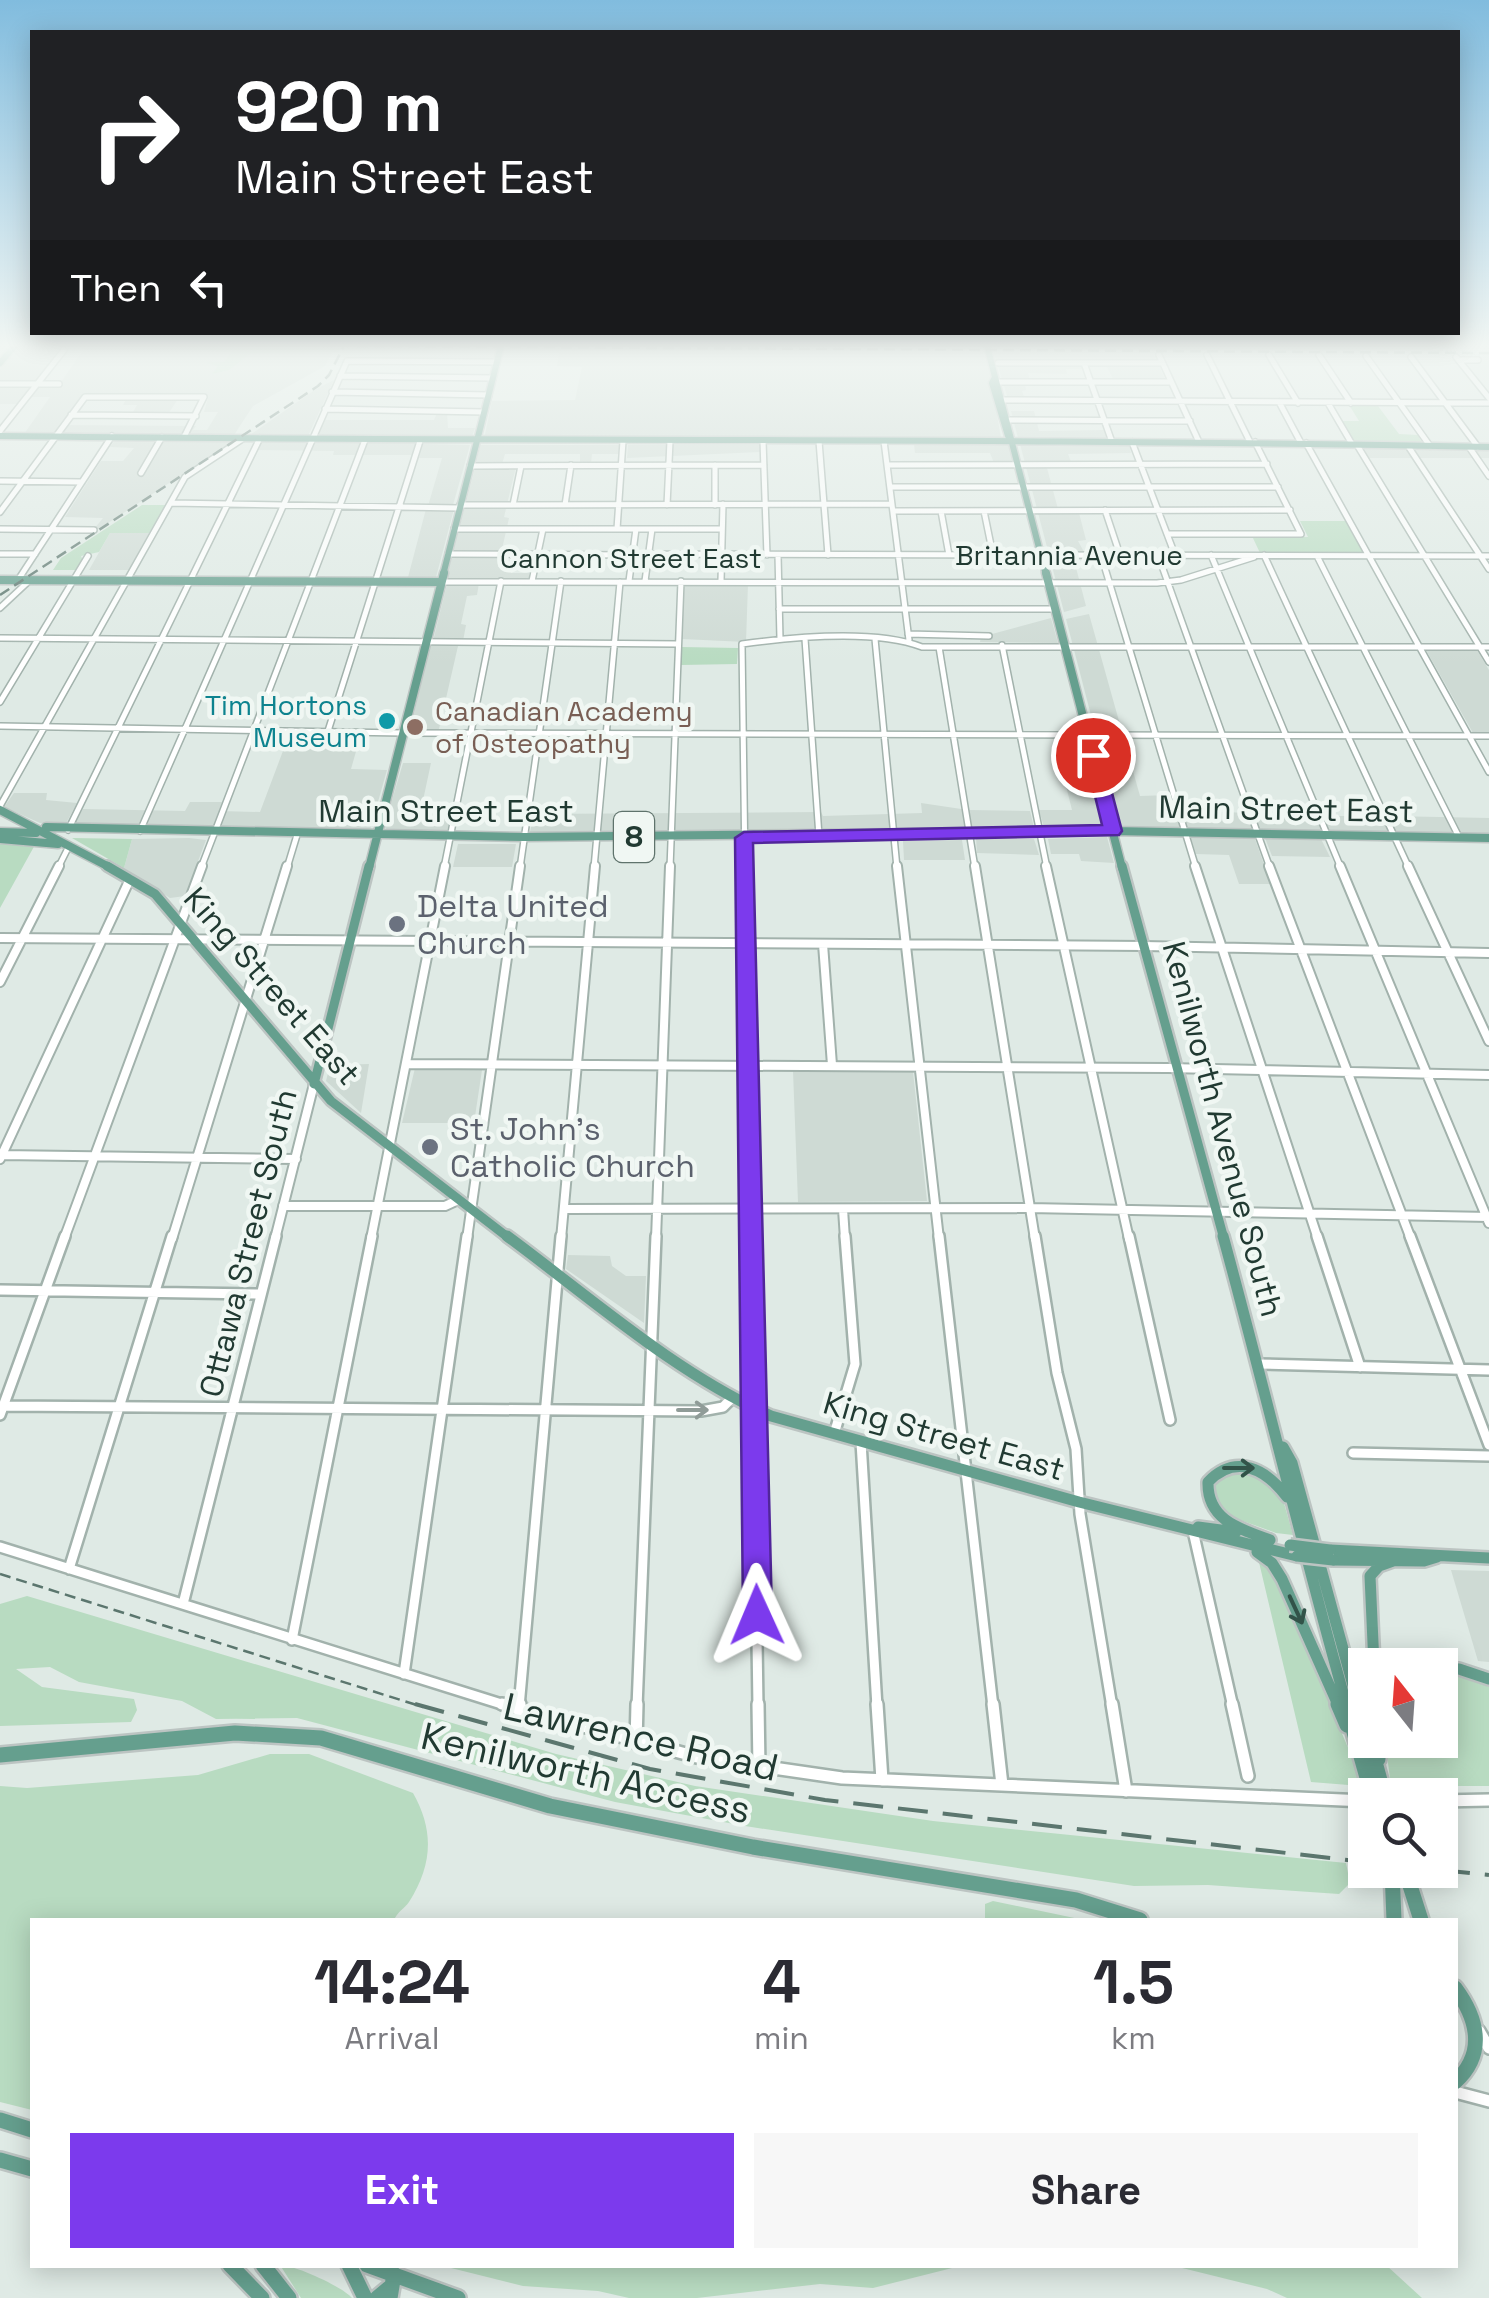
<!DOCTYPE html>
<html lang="en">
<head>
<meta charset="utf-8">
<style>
	:root { --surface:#fff; --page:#f7f7f7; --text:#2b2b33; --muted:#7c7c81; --accent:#7c3aed }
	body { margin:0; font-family:"Space Grotesk",sans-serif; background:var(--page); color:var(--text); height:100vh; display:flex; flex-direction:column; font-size:38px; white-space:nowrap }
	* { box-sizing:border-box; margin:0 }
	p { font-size:32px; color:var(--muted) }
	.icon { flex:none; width:55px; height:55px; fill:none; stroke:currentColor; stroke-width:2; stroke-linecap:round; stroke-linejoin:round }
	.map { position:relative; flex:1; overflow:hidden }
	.details { position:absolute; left:30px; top:1918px; width:1428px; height:350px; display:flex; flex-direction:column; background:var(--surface); border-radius:0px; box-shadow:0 5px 25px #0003 }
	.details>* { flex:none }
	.guide { position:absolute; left:30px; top:30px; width:1430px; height:305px; border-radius:0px; box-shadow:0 5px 25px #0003; background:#202124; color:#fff; overflow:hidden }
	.needle { width:65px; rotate:343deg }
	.tools { position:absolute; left:1348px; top:1648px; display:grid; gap:20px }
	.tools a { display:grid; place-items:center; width:110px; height:110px; border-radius:0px; background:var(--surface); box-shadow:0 5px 25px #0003; font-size:50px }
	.pin { position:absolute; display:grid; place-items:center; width:85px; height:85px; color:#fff; margin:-42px; border:5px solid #fff; border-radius:50%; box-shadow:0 2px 10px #0007 }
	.me { position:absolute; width:110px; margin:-55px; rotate:359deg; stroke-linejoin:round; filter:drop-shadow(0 0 8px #0008) }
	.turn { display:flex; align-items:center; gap:35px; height:210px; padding:0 40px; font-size:45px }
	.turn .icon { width:130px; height:130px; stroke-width:2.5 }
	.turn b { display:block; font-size:70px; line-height:85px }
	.then { display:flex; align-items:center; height:95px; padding:0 40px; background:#0003; gap:20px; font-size:38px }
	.eta { display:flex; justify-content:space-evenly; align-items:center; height:170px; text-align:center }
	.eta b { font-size:60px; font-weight:700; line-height:70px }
	.primary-button { display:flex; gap:20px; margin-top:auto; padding:20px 40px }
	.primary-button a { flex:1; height:115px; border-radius:0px; background:var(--accent); color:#fff; font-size:40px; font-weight:700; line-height:115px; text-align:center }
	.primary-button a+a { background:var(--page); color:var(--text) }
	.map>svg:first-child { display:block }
	.built { fill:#cedad4; fill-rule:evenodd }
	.green { fill:#b8dbc1 }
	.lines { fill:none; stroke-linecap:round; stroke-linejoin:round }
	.minor-far3-casing { stroke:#a2b2ac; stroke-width:8 }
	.minor-far2-casing { stroke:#a2b2ac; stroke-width:12 }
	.minor-far1-casing { stroke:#a2b2ac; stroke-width:14 }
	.minor-casing { stroke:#a2b2ac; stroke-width:16 }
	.major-far4-casing { stroke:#bcc4c2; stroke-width:9 }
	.major-far3-casing { stroke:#bcc4c2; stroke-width:11 }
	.major-far2-casing { stroke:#bcc4c2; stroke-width:14 }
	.major-far1-casing { stroke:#bcc4c2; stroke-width:16 }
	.major-casing { stroke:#bcc4c2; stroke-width:20 }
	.minor-far3 { stroke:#fff; stroke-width:5 }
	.minor-far2 { stroke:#fff; stroke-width:8 }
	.minor-far1 { stroke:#fff; stroke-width:9 }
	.minor { stroke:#fff; stroke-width:11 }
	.major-far4 { stroke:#659f8e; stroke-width:6 }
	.major-far3 { stroke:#659f8e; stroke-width:8 }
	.major-far2 { stroke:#659f8e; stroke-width:9 }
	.major-far1 { stroke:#659f8e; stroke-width:11 }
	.major { stroke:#659f8e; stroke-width:15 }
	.rail-far1 { stroke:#5b766e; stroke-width:2.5; stroke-dasharray:11 6; stroke-linecap:butt }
	.rail { stroke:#5b766e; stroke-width:4; stroke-dasharray:30 15; stroke-linecap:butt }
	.major-bridge-casing { stroke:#bcc4c2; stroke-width:16; stroke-linecap:butt }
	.major-bridge { stroke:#659f8e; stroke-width:11 }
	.oneway { stroke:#909c98 }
	.oneway2 { stroke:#325349 }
	.route { fill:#7c3aed; stroke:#51269a; stroke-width:2.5 }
	.culture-dot { fill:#0f9aa8; stroke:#f0f7f3; stroke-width:4 }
	.education-dot { fill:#8d6e63; stroke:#f0f7f3; stroke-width:4 }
	.worship-dot { fill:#6b7280; stroke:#f0f7f3; stroke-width:4 }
	.labels { text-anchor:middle; stroke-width:9; stroke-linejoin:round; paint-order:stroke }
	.far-street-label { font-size:28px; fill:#213a32; stroke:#f0f7f3 }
	.far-culture-label { font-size:28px; fill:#0d838f; stroke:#f0f7f3; text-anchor:end }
	.far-education-label { font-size:28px; fill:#785e54; stroke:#f0f7f3; text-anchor:start }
	.shield { fill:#f0f7f3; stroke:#5f736c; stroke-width:2.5 }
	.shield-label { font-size:30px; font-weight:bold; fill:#213a32 }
	.street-label { font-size:32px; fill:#213a32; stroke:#f0f7f3 }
	.worship-label { font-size:32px; fill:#5b616d; stroke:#f0f7f3; text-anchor:start }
	.near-street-label { font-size:38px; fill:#213a32; stroke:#f0f7f3 }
</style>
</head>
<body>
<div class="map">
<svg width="1489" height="2298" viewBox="0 0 1489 2298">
	<rect width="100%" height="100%" fill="#dfeae5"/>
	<path class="built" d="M86,346L279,351H333L325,366L253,406L234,435L24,434L50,397H25L20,404H0V369L17,349L69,348L44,381L61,382ZM129,394L123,405H137L132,414H168L178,399L208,398L204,412H218L207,430H193L196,426L59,425L84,395Z
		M559,352L983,353L989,368L1001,438L484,439L492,401L575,400L582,367L557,366Z
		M994,353L1154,355L1166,381H1114L1106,365H1088L1090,369H1066L1067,374L1028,373L1030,381H1024L1026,390L1022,391L1025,399H1008Z
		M334,380L308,436L250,435L316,389Z
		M1011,411H1034L1039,431L1104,430L1107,439L1018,438Z
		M437,413H447L448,428H475L471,439L316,437L325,420H434Z
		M115,440H235L99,529H94L103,518L65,517L101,461H123L134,448L110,447Z
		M263,441H315L416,443L412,455H333L334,451L257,450Z
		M423,444L470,445L453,505L428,506L442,458H419Z
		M914,444H1009L1013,463H994L990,453H915Z
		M1020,444H1129L1131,453L1068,454L1073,467L1047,468L1058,509H1078L1086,540L1078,541L1088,559L1074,560L1086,606L1064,612Z
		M480,445H620L619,454H592L591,464H580V454H505L502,464H476Z
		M628,445H759L760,452L627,458Z
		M1355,447L1489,450V458H1361Z
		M516,467L504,517L509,518L498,567L511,568V573H529V578L446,579L475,468Z
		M426,509H454L435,581H407Z
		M110,533H149L129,570H89Z
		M479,583L477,595L467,596L461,624L466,625L463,641H433L447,584Z
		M684,584H748L746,642L682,639Z
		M1089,614L1140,796L1170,795L1175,810L1325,816H1348L1346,810L1387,811L1389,816L1489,818V834L1120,827L1066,619Z
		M1051,618L1058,643L980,642L981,637Z
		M430,646H458L439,729L410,730Z
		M1426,650H1477L1489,670V733H1473Z
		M361,734L351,769L387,770L370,830L73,826L83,809L185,811L190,802H222L219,811L260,812L289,735Z
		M1054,738H1082L1103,826L1044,827L1039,810H1072Z
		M403,763H431L419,819L453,808L447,831H389L384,827Z
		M14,793H47L46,800L77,803L64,827L40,823L4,807Z
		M921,803L968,810L1030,811L1034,828L752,833L530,832L534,814L821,812L823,816L922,813Z
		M1195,836L1255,839L1271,884H1239L1229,855L1196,854L1191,838Z
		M1107,837L1114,863L1081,861L1079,854H1051L1048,839Z
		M189,838L206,840L185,896L170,898L124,868L132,839Z
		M976,838L1034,839L1039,855L977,853Z
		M1265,838L1321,839L1330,857L1272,856Z
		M962,840L965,860H904L903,841Z
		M458,844H516L512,867H453Z
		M369,1064L361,1113L326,1081L330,1065Z
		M415,1068L482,1070L474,1123H402Z
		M793,1071L913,1072L927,1201L798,1202Z
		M568,1255L610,1256L612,1266L626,1276H646L644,1323L566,1269Z
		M1451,1570L1489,1571V1662L1478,1661Z"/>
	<path class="green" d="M177,347L341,348L338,352L251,353L229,370L212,374L218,366L206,363L224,362L231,352L174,349Z
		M1349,405L1378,406L1399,434L1418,435L1422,443L1354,441L1342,421H1359Z
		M142,505H166L149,533H110L99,552L81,556L84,563L79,570H53L61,558Z
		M1300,521H1346L1365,554L1260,553L1252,536L1308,537Z
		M681,647L738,648L737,664L681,665Z
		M72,838L132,839L124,868Z
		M0,843H36L0,908Z
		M1254,1471L1282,1496L1293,1535L1276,1533L1221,1513L1211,1485L1221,1473Z
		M1258,1558L1273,1572L1352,1757L1361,1786L1311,1782Z
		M27,1596L556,1754L695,1786L933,1821L1346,1863L1350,1883L1339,1894L1208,1885L1134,1886L745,1826L615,1802L297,1718L216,1719L182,1701L79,1682L50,1667L16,1669L42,1687L134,1699L137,1710L131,1722L0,1726V1604Z
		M1440,1675L1468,1677L1489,1687V1786H1391L1385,1740H1440Z
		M270,1754H309L413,1793C434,1830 433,1864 409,1902C404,1909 398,1911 394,1920H32V2110L0,2102V1786L27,1788L198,1775Z
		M993,1901L1084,1920H985V1904Z
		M280,2265C295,2265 343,2287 352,2298H301Z
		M439,2265H964L873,2288L820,2284L697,2298H629L598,2291L523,2286Z
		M1170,2265H1386L1422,2298H1287L1267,2289Z"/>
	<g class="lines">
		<defs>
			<path id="minor-far3" d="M412,342L502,343
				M1159,355L1199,442
				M1207,355L1250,442
				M1269,355L1298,403
				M1319,355L1351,403
				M1366,356L1430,446
				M1411,357L1478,447
				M1456,357L1489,398
				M1459,360H1478
				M998,363H1162
				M1084,363L1112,442
				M340,376L493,378
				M999,382H1171
				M0,384H59
				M332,392L489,395
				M999,400L1489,403
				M1279,402L1301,443
				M1328,403L1352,444
				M325,409L484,412
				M71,415L196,416
				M1010,420L1190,421
				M0,431L64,350
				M763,441L767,555
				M819,441L828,555
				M884,441L909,640
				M1132,442L1175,555
				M1306,443L1489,772
				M1357,445L1489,662
				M1408,446L1489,569
				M1469,447L1489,476
				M715,465V505
				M888,465L1267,464
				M470,466L764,465
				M141,473L162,437
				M0,481L82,482
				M890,487H1278
				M171,503L459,508
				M460,505L892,504
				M513,505L521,466
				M565,505L571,465
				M667,505L670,441
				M1105,510L1120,555
				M893,511L1290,510
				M941,511L949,555
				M984,511L993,555
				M0,512L85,397H204L184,437
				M0,529L94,530
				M454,529H722
				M617,529L623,441
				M1167,534H1301L1255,442
				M0,554H35
				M448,554L632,555
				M648,554L1489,556
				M778,555L780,639
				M1101,555L1196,868
				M1158,555L1270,868
				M1211,555L1341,868
				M1264,555L1409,868
				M1317,556L1459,837
				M18,580L112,436
				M532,581L543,529
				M629,581L636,529
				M645,581L652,529
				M721,581L723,504
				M440,582L1157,583L1181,580L1254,557
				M0,608L30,580
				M779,609H1056
				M908,634L989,636
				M0,638L678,644
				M805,639L819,836
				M875,639L897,868
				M1002,645L1047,868
				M939,647L975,868
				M0,702L88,556
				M0,726L403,733L1489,736
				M328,731L420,441
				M0,806L185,477L244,438
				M68,830L260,438
				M140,831L347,361L497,362
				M58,868L69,846
				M201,868L365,440
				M287,868L297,835
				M444,868L501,581
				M520,868L561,581
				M594,868L620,582
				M670,868L681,581
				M745,868L742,644C793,637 875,629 922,647H1489"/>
			<path id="minor-far2" d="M745,866L751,1239
				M897,866L939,1239
				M975,866L1035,1239
				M1046,866L1129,1239
				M1195,866L1318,1239
				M1269,866L1411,1239
				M1340,866L1489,1223
				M1408,866L1489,1041
				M0,938L1144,946L1489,953
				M823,944L832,1065
				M0,982L59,866
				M407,1064L1168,1068L1489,1075
				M1,1155L296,1159
				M0,1159L130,879
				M283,1206H445L458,1200
				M565,1209L1029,1208L1489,1217
				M843,1209L845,1239
				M64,1239L202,866
				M172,1239L287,866
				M275,1239L314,1084
				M371,1239L445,866
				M467,1239L520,866
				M561,1239L595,866
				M656,1239L670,866"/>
			<path id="minor-far1" d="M751,1236L758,1707
				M939,1236L993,1707
				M1035,1236L1057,1373L1076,1449L1080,1514L1112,1707
				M1129,1236L1170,1420
				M1317,1236L1360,1367
				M1410,1236L1489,1445
				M0,1290L261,1294
				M1258,1364L1489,1370
				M2,1406L701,1411L723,1407L733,1397
				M0,1415L65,1236
				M834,1434L855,1364L845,1236
				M861,1442L877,1707
				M1353,1453L1489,1456
				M1193,1531L1233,1707
				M0,1547L511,1707
				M69,1569L172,1236
				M183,1604L276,1236
				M292,1640L372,1236
				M404,1674L467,1236
				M519,1707L561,1236
				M637,1707L656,1236"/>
			<path id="minor" d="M502,1704L697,1757L842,1778L1365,1801
				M758,1704L759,1768
				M877,1704L882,1780
				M993,1704L1002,1785
				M1112,1704L1126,1791
				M1232,1704L1248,1776
				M519,1711L520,1704
				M636,1743L637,1704
				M1440,1801L1489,1800
				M1479,2031L1489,2048
				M1455,2092L1489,2101"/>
			<path id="major-far4" d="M986,342L1046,575
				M0,363L18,342
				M995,377L992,383L1008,436
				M0,436C496,442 993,437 1489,447
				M443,575L502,342"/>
			<path id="major-far3" d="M1046,573L1122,868
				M0,580L440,582
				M0,810L111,868
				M46,827L524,837L1112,831L1489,838
				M0,832L36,833
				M0,839L58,844
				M369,868L444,573"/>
			<path id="major-far2" d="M107,866L155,894L331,1101L510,1239
				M1122,866L1224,1239
				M314,1084L369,866"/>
			<path id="major-far1" d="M507,1236C591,1298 675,1373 771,1416L1079,1502L1297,1556
				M1223,1236C1266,1393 1303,1551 1347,1707
				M1283,1447L1292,1463L1359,1707
				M1198,1527L1236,1532
				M1270,1540C1240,1529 1207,1520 1208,1482C1236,1453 1266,1469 1287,1497
				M1330,1550L1489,1558
				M1257,1552L1272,1563L1282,1579L1339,1707
				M1333,1560L1424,1561L1437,1557
				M1374,1665L1370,1576L1379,1566L1393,1561
				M1440,1668L1459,1669L1489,1679"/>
			<path id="major" d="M1338,1704L1347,1725
				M1346,1704L1372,1795
				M1359,1704L1365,1727
				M1369,1740L1384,1795
				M1377,1740L1378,1759
				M0,1755L235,1733L321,1738L550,1806L753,1847L1076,1900L1140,1920
				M1392,1870L1394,1920
				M1405,1870L1421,1920
				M1455,1988C1478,2019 1486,2054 1455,2082
				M0,2120L32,2130
				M0,2160L32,2169
				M230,2265L262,2298
				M263,2265L289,2298
				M349,2265L365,2298
				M367,2265L458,2298
				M377,2298L389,2288
				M390,2298L394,2274"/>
		</defs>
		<use href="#minor-far3" class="minor-far3-casing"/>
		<use href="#minor-far2" class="minor-far2-casing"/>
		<use href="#minor-far1" class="minor-far1-casing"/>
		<use href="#minor" class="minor-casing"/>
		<use href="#major-far4" class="major-far4-casing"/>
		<use href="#major-far3" class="major-far3-casing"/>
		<use href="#major-far2" class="major-far2-casing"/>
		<use href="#major-far1" class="major-far1-casing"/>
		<use href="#major" class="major-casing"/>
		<use href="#minor-far3" class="minor-far3"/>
		<use href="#minor-far2" class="minor-far2"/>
		<use href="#minor-far1" class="minor-far1"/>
		<use href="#minor" class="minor"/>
		<use href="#major-far4" class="major-far4"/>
		<use href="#major-far3" class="major-far3"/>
		<use href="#major-far2" class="major-far2"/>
		<use href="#major-far1" class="major-far1"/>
		<use href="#major" class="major"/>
		<path class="rail-far1" d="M0,344L1489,353
			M0,595L318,386L329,375L346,342
			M0,1574L423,1707"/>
		<path class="rail" d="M415,1704L650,1769L825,1800L1365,1862
			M1440,1870L1489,1875"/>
		<defs>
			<path id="major-bridge" d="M1290,1545L1330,1550
				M1297,1556L1333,1560"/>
		</defs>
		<use href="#major-bridge" class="major-bridge-casing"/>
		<use href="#major-bridge" class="major-bridge"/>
	</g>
	<defs><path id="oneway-shaft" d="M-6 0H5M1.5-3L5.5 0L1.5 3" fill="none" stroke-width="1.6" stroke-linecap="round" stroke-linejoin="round" transform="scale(2.5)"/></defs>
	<use class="oneway" href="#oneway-shaft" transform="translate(693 1410)"/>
	<g class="oneway2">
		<use href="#oneway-shaft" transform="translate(1239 1468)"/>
		<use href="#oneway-shaft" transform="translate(1296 1610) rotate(65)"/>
	</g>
	<linearGradient id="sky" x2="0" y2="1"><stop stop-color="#81bcde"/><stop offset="0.52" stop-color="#f1f6f3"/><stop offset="1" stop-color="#f1f6f3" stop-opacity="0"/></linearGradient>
	<rect width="1489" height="664" fill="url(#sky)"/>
	<path class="route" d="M1093,750L1102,755L1122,831L1119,835L753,843L772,1615L768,1625L757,1629L747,1625L743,1615L735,838L744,832L1102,825L1085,755Z"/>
	<circle class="culture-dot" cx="387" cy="721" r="10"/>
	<circle class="education-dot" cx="415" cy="727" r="10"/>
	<g class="worship-dot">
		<circle cx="397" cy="924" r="10"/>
		<circle cx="430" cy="1147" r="10"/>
	</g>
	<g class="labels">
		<g class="far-street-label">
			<text x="1069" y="565">Britannia Avenue</text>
			<text x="631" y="568">Cannon Street East</text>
		</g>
		<g class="far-culture-label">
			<text x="367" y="715">Tim Hortons<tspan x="367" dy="32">Museum</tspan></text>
		</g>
		<g class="far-education-label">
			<text x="435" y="721">Canadian Academy<tspan x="435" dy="32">of Osteopathy</tspan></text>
		</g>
		<rect class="shield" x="614" y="812" width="40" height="50" rx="8"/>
		<g class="shield-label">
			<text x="634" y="847">8</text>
		</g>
		<g class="street-label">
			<text transform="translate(1286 809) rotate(1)" y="11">Main Street East</text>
			<text x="446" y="822">Main Street East</text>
			<text transform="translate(272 986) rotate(49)" y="11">King Street East</text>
			<text transform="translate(1223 1129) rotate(75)" y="11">Kenilworth Avenue South</text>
			<text transform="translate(248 1243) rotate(-76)" y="11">Ottawa Street South</text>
			<text transform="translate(944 1436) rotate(16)" y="11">King Street East</text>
		</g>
		<g class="worship-label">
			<text x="417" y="917">Delta United<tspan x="417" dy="37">Church</tspan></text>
			<text x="450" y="1140">St. John's<tspan x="450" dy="37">Catholic Church</tspan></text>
		</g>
		<g class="near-street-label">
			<text transform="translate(641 1737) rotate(13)" y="13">Lawrence Road</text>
			<text transform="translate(586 1773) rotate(13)" y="13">Kenilworth Access</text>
		</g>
	</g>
</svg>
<div class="tools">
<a><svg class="needle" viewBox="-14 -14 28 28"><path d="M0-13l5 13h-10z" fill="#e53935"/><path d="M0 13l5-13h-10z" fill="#7c7c81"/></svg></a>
<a><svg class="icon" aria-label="search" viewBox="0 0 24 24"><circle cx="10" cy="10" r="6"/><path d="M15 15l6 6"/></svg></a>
</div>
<div class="pin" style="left:1093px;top:755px;background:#d93025"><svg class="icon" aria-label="arrive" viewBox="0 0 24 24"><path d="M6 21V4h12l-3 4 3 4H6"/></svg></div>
<svg class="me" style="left:757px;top:1615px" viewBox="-20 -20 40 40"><path d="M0-17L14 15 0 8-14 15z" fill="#7c3aed" stroke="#fff" stroke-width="4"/></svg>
<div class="guide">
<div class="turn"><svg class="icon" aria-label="right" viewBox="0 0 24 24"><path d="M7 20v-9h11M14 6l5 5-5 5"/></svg><div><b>920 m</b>Main Street East</div></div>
<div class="then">Then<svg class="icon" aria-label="left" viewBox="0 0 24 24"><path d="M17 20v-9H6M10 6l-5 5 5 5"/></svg></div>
</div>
<section class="details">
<div class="eta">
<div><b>14:24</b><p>Arrival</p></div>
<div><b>4</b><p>min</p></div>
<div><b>1.5</b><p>km</p></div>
</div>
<div class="primary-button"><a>Exit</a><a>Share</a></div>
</section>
</div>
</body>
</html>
